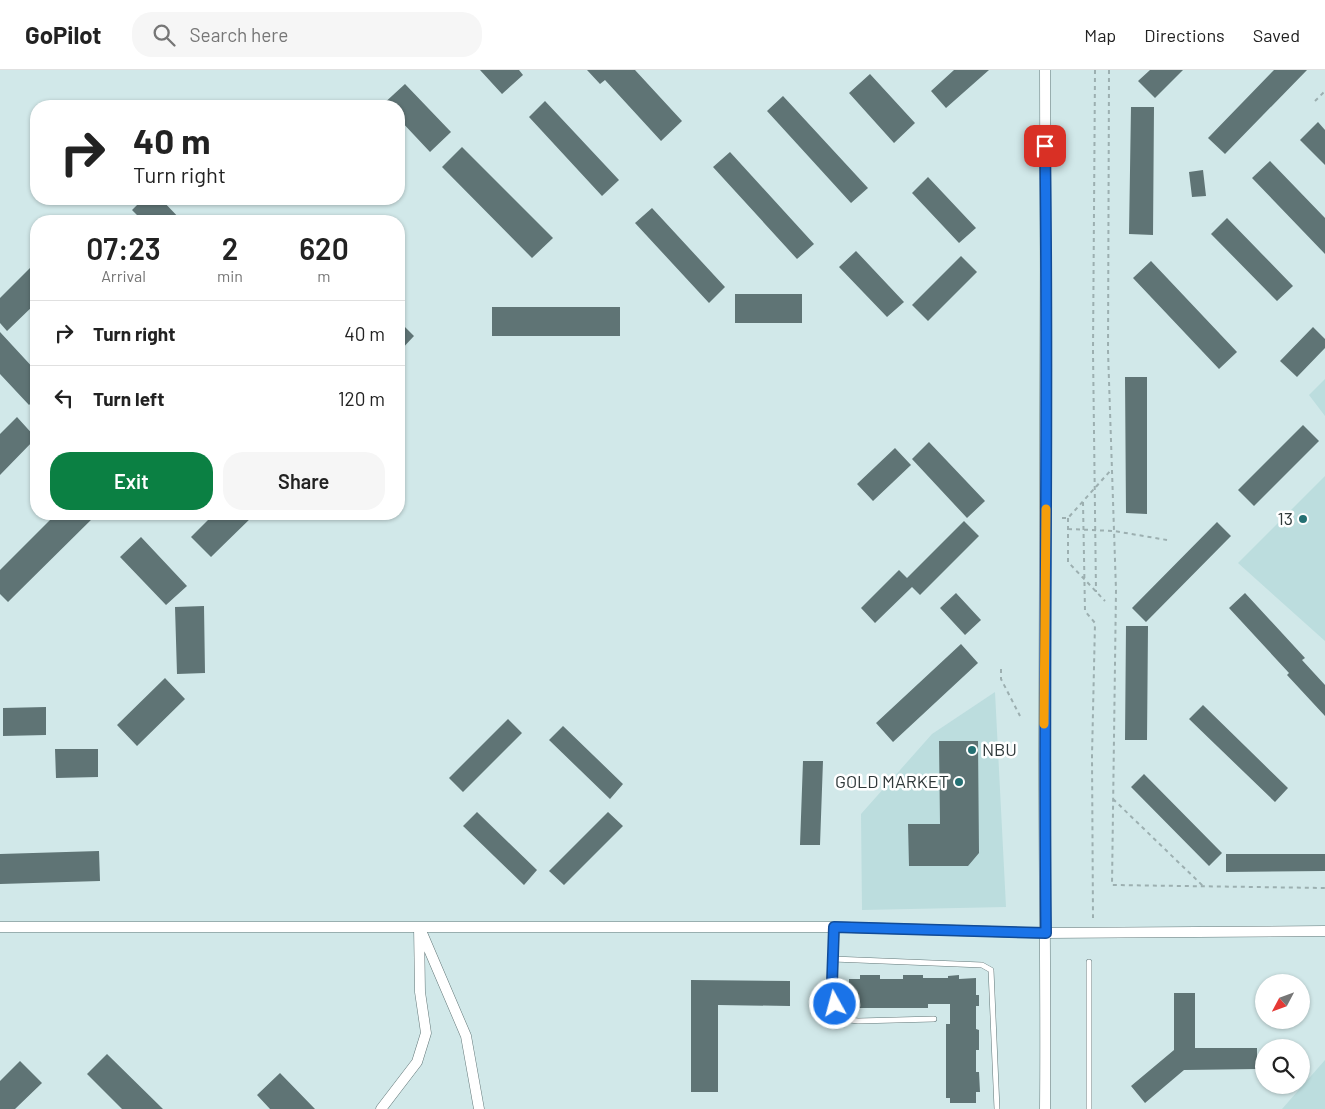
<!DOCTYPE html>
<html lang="en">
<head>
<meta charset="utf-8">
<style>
	:root { --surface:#fff; --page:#f6f6f6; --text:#222; --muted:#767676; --line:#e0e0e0; --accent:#0b8043 }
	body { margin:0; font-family:Barlow,sans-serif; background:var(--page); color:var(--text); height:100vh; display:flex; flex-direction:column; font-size:19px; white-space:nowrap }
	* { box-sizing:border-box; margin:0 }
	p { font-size:16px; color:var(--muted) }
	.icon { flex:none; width:28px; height:28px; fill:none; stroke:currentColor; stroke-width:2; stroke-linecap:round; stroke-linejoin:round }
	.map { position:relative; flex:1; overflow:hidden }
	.drawer { position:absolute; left:30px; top:145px; width:375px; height:305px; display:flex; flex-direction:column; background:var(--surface); border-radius:20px; box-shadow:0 1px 4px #0004 }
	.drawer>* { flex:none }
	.top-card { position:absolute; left:30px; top:30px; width:375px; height:105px; border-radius:20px; box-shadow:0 1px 4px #0004; background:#fff; color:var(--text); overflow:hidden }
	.needle { width:32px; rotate:229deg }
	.controls { position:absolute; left:1255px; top:904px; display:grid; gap:10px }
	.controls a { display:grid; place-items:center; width:55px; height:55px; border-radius:50%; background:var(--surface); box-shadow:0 1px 4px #0004; font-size:25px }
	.pin { position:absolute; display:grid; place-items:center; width:42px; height:42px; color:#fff; margin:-21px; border-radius:10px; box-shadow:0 2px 8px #0006 }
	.me { position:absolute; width:55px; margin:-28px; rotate:353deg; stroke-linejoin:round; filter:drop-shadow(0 0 4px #0008) }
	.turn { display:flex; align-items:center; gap:18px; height:105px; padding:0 20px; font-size:22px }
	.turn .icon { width:65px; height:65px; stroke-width:2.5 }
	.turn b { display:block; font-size:35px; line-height:42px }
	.eta { display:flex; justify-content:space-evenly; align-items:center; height:85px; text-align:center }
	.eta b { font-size:30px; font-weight:600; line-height:35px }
	.cta { display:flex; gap:10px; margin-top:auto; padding:10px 20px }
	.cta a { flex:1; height:58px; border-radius:20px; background:var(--accent); color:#fff; font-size:20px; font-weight:600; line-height:58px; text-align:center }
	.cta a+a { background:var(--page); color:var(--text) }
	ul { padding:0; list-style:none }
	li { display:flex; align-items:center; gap:15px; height:65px; padding:0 20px; border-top:1px solid var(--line) }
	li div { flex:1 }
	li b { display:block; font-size:19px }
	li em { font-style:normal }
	header { display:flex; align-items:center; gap:30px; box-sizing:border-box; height:70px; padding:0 25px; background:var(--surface); border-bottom:1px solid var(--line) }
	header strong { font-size:24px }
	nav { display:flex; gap:28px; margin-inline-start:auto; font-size:18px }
	.search { width:350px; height:45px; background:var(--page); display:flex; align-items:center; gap:12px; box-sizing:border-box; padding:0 18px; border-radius:20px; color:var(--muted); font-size:19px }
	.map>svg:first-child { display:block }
	.built { fill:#bcddde }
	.building { fill:#5f7475 }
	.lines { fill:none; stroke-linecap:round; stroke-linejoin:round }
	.lane-casing { stroke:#627778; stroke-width:6 }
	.street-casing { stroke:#627778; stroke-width:11 }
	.path { stroke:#9cafb0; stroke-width:2; stroke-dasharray:4 4; stroke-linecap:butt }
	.lane { stroke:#fff; stroke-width:5 }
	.street { stroke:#fff; stroke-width:10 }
	.route-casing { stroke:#114b97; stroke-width:12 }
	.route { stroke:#1a73e8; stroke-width:9 }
	.slow { stroke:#f59e0b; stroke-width:9 }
	.poi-dot { fill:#257073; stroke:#fff; stroke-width:2 }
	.labels { text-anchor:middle; stroke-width:5; stroke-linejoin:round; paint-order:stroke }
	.poi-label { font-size:18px; fill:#2f3839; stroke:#fff; text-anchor:end }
</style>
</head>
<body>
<header>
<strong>GoPilot</strong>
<div class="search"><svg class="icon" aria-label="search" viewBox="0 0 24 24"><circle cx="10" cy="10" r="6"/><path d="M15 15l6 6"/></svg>Search here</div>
<nav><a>Map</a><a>Directions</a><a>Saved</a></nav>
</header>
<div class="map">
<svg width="1325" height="1039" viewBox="0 0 1325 1039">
	<rect width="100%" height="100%" fill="#d1e8e9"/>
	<path class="built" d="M1325,309V346L1309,325Z
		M1325,406V571L1238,493Z
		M995,622L1006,837L862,840L861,744L932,664Z
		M1325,990V1039H1282Z"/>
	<path class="building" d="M480,0H519L523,5L502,24Z
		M587,0H635L682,51L661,71L605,10L600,14Z
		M954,0H989L946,38L931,21Z
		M1150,0H1183L1155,28L1138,11Z
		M1274,0H1307L1225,84L1208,68Z
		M870,4L915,53L894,73L849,23Z
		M405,14L451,62L430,82L399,49V36H381Z
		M783,26L868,118L851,133L767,41Z
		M545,31L619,110L602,126L529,47Z
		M1131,37H1154L1153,165L1129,164Z
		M1318,52L1325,60V95L1300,70Z
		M462,77L553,168L532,188L442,97Z
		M730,82L814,174L797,189L713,97Z
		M1270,91L1325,148V184L1252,108Z
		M1203,100L1206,126L1192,127L1189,102Z
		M928,107L976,158L959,173L912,123Z
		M143,129H161L182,151H143L132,140Z
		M652,138L725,217L709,233L635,153Z
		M1227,148L1293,216L1277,231L1211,164Z
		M856,181L904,232L887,247L839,197Z
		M961,186L977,202L928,251L912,235Z
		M1151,191L1237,282L1219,299L1133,208Z
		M36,192V233L7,261L0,253V228Z
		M735,224H802V253H735Z
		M492,237H620V266H492Z
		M399,251L414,266L399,282Z
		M1313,257L1325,269V278L1297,307L1280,291Z
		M0,262L36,301V328L29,335L0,304Z
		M1125,307H1147V444L1126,443Z
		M17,347L36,368L0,405V364Z
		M1303,355L1319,371L1254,436L1238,420Z
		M929,372L985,431L967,448L912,389Z
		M895,378L911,395L873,431L857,414Z
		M56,444H97L8,532L0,524V500Z
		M214,444H255L211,487L191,467Z
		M964,451L979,466L920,525L912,517L875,553L861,538L899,500L907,508Z
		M1217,452L1231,466L1146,552L1132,538Z
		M141,467L187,516L166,535L120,487Z
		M956,523L981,550L965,565L940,538Z
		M1245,523L1305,588L1302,590L1325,615V646L1287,605L1289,603L1229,538Z
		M204,536L205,603L177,604L175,537Z
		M1126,556H1148L1147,670H1125Z
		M961,574L978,593L893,672L876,653Z
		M165,608L185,629L137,676L117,655Z
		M1203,635L1288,718L1275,732L1189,649Z
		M46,637V665L3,666V638Z
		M508,649L522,663L463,722L449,708Z
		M563,656L623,714L610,729L549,670Z
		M939,671H978L979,783L968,796H909L908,754H940Z
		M55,679H98V707L56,708Z
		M803,691H823L820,775H800Z
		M1144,704L1222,783L1209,796L1131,717Z
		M477,742L537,800L524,815L463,756Z
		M608,742L623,756L564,815L549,801Z
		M99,781L100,811L0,814V784Z
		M1226,784H1325V801L1226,802Z
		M860,905H880V909H903V905H923V908H948V906L959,905V909L976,908V925H979V936H976V959L979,960V980H976V1002H979L980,1022H976V1033H950V1028H946V954H950V934H928V938H855V934H849V909H860Z
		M691,910L790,911V936L718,935V1022H691Z
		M1174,923H1195V978H1257V999L1184,1000L1145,1033L1131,1016L1174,980Z
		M107,984L163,1039H122L87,1004Z
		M20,991L42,1013L15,1039H0V1011Z
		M280,1003L315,1039H270L257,1025Z"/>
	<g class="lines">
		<defs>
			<path id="lane" d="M834,857C833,890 827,918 842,949L858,951L934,949
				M833,889L982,895L991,900L997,1039
				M1089,892V1039"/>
			<path id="street" d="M1045,0C1046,228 1045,456 1044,684C1044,802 1046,921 1045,1039
				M0,857H834L1046,863L1325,861
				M422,863L466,966L479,1039
				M381,1039L417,992L426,963L420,922L419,857"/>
		</defs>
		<use href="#lane" class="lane-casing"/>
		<use href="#street" class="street-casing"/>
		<path class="path" d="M1095,0L1093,281L1096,522
			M1109,0L1108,281L1116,520L1112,815L1325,818
			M1315,31L1325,21
			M1083,432L1085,541L1095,553L1092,686L1093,848
			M1062,448H1068L1111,400
			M1068,448V492L1105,531
			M1068,459L1114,461L1167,470
			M1001,599V609L1020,646
			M1113,729L1203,816"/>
		<use href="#lane" class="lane"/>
		<use href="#street" class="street"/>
	</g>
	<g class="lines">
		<defs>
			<path id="route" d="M835,934L832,913L834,857L1046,863C1043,601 1049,339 1045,76"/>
		</defs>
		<use href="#route" class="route-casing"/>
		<use href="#route" class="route"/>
		<path class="slow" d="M1044,654L1046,439"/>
	</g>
	<g class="poi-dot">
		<circle cx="1303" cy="449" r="5"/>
		<circle cx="972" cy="680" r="5"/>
		<circle cx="959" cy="712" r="5"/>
	</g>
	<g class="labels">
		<g class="poi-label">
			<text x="1293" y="455">13</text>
			<text x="982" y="686" text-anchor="start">NBU</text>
			<text x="949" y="718">GOLD MARKET</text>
		</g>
	</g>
</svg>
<div class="controls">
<a><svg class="needle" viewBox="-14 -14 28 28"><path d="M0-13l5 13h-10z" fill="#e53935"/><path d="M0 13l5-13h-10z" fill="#767676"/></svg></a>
<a><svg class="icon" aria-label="search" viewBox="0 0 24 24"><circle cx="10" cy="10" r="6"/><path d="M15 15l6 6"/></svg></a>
</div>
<div class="pin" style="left:1045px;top:76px;background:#d93025"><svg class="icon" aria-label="arrive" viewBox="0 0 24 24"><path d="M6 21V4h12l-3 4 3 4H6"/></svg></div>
<svg class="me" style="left:835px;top:934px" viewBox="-20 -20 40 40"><circle r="17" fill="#1a73e8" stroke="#fff" stroke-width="3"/><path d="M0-11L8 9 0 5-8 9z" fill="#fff"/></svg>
<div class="top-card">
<div class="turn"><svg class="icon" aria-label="right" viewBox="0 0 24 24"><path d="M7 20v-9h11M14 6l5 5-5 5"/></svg><div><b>40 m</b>Turn right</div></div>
</div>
<section class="drawer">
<div class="eta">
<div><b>07:23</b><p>Arrival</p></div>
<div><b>2</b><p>min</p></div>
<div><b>620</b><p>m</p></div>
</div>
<ul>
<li><svg class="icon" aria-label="right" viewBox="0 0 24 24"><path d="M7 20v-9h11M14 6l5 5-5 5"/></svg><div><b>Turn right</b></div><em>40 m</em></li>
<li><svg class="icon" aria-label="left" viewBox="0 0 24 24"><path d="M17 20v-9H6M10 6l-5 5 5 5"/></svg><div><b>Turn left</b></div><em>120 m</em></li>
</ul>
<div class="cta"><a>Exit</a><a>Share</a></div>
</section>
</div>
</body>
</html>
